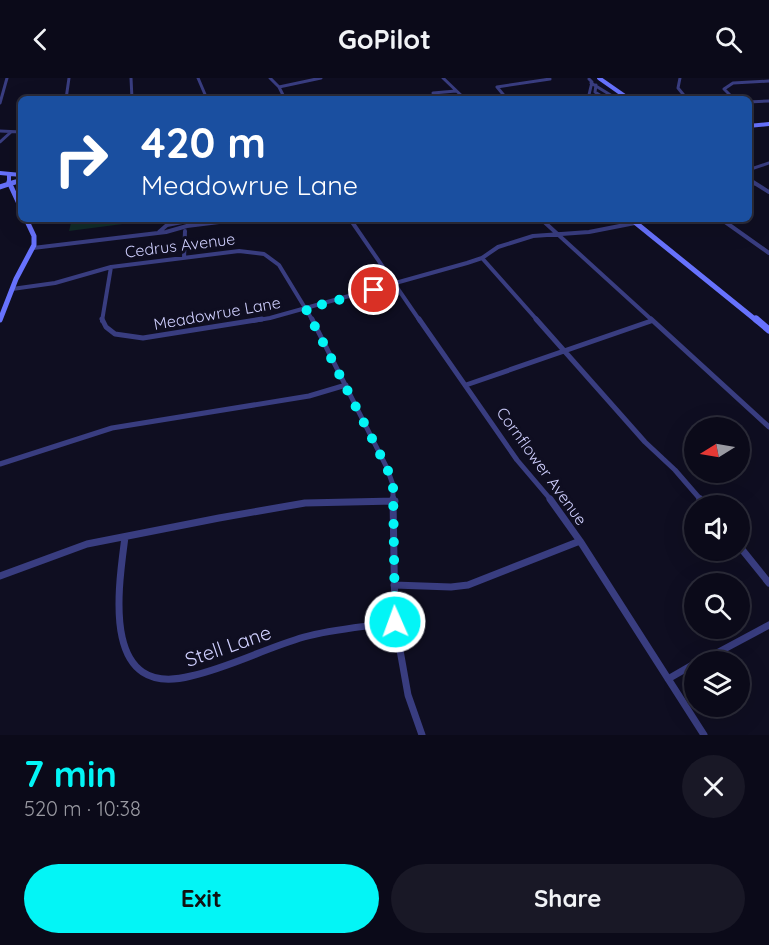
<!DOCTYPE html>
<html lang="en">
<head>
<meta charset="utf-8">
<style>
	:root { --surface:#0b0a19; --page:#191826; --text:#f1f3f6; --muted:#9a9aa2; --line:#2b2b38; --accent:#03f5f6 }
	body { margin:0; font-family:Quicksand,sans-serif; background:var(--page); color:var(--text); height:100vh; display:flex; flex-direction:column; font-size:22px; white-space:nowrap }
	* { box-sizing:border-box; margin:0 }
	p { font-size:20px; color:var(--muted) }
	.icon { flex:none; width:33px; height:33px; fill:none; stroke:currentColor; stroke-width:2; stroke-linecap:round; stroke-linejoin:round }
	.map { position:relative; height:657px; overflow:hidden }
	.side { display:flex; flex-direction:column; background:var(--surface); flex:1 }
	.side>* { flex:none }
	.top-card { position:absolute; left:18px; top:18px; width:734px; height:126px; border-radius:9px; box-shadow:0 6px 24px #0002,0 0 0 2px var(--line); background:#1a4fa0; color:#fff; overflow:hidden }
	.needle { width:39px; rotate:259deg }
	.buttons { position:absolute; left:684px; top:339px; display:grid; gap:12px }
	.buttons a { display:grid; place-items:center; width:66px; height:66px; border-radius:50%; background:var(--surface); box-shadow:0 6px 24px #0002,0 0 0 2px var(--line); font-size:30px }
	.pin { position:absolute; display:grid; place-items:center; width:51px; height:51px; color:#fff; margin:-26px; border:3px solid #fff; border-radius:50%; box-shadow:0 2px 6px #0007 }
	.me { position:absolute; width:66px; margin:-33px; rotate:358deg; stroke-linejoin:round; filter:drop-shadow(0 0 4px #0008) }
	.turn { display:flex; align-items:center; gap:21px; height:126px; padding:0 24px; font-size:27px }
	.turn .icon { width:78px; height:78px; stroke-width:2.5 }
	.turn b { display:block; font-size:42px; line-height:51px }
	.round { display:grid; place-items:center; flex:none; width:63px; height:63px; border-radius:32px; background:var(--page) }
	.overview { display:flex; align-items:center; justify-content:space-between; height:102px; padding:0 24px }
	h1 { font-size:36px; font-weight:800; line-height:45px; color:var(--accent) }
	.button { display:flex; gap:12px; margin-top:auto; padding:12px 24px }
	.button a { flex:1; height:69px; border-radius:36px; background:var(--accent); color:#111; font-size:24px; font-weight:800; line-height:69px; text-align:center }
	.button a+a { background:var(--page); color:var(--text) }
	header { display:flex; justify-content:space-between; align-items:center; height:78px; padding:0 24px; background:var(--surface); font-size:27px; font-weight:800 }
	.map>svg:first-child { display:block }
	.green { fill:#112b28 }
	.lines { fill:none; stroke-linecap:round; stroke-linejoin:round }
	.street-far3 { stroke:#393d80; stroke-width:3 }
	.street-far2 { stroke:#393d80; stroke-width:4 }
	.street-far1 { stroke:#393d80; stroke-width:5 }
	.street { stroke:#393d80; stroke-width:7 }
	.secondary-far2 { stroke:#6772fd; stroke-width:4 }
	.secondary-far1 { stroke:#6772fd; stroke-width:5 }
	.secondary { stroke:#6772fd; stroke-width:7 }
	.route { stroke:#03f5f6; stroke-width:10; stroke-dasharray:0 18 }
	.labels { text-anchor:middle; stroke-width:6; stroke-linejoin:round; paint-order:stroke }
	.street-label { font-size:16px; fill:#cfcffe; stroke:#0f0e21 }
	.near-street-label { font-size:20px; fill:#cfcffe; stroke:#0f0e21 }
</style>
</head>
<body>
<header><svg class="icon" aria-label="back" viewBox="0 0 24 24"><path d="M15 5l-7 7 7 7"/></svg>GoPilot<svg class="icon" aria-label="search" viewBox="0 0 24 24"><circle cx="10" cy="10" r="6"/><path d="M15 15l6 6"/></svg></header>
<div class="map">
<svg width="769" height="657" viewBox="0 0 769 657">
	<rect width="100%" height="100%" fill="#0f0e21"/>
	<path class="green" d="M72,141H138V144L69,153Z"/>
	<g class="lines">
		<path class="street-far3" d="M131,0L132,21
			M198,0L207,21
			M270,0L279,9L285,21
			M443,0L465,21
			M680,0L678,10L687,21
			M591,5L617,21
			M596,7L595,14L606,21
			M279,9L321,0
			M433,15L456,13
			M66,21L69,0
			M507,21L497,9L550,1
			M588,21L592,4L589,1
			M734,21L724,11L733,5L769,3
			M748,24L769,23
			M0,25L7,0
			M0,53L21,54
			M0,64L11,54
			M748,92L769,85
			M748,101L755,106"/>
		<path class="street-far2" d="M753,104L769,114
			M350,141L420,243
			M541,141L653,243
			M721,141L769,175
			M159,154L167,147L197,141
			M33,170L166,154L187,148L243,141
			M184,180L185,153
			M482,180L538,243
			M12,211L55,205L111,189L239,173L264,176L279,187L313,243
			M102,243L111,189
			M253,243L270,240L467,185L482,180L498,169L533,158L589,154L635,145"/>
		<path class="street-far1" d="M102,241L106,249L115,256L143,260L262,241
			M312,241L387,390L393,407V422
			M419,241L517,382L551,422
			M536,241L645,364L675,392L701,422
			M651,241L769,349
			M466,307L651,243
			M0,386L112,350L309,318L346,307"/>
		<path class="street" d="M393,421L395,544L408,617L422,657
			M550,421L580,463L704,657
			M700,421L706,428
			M125,459C118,512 101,621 191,598C230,589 266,570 304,559C333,551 365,549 395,544
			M740,469L769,505
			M0,498L87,466L219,440L305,425L395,423
			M394,507L451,509L468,507L580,463
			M700,584L769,547
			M668,601L694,586"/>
		<path class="secondary-far2" d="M599,0L629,21
			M748,48L769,46
			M0,95L21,97
			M9,96V106
			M10,106L21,102"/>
		<path class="secondary-far1" d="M9,104L21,130
			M0,109L15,104
			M631,141L757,243
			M0,242L16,201L34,167V158L26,141"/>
		<path class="secondary" d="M756,241L769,252"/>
	</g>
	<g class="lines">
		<path class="route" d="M374,212L306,231L387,390L393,407L395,544"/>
	</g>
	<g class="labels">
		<g class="street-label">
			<text transform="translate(180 167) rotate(-7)" y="6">Cedrus Avenue</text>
			<text transform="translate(217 235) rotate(-10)" y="6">Meadowrue Lane</text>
			<text transform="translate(542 388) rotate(54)" y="6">Cornflower Avenue</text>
		</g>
		<g class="near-street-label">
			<text transform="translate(228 568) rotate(-19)" y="7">Stell Lane</text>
		</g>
	</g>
</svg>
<div class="buttons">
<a><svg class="needle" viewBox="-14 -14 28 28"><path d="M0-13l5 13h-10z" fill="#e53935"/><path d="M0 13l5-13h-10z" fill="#9a9aa2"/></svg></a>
<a><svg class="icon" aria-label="sound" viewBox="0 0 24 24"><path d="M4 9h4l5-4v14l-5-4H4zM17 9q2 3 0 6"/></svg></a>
<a><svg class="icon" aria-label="search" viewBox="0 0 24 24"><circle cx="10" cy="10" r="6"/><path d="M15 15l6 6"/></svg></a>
<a><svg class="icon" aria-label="layers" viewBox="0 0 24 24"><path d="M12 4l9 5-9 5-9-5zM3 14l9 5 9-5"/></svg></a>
</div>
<div class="pin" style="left:374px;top:212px;background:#d93025"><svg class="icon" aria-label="arrive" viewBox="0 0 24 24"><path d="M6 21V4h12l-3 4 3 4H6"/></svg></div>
<svg class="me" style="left:395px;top:544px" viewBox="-20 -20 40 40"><circle r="17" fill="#03f5f6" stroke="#fff" stroke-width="3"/><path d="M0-11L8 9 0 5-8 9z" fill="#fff"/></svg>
<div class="top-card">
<div class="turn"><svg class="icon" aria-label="right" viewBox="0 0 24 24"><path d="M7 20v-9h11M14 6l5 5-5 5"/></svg><div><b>420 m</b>Meadowrue Lane</div></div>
</div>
</div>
<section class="side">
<div class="overview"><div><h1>7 min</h1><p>520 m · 10:38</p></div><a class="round"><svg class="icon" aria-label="close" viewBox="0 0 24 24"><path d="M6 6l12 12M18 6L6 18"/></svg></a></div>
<div class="button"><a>Exit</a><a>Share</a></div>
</section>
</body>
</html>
